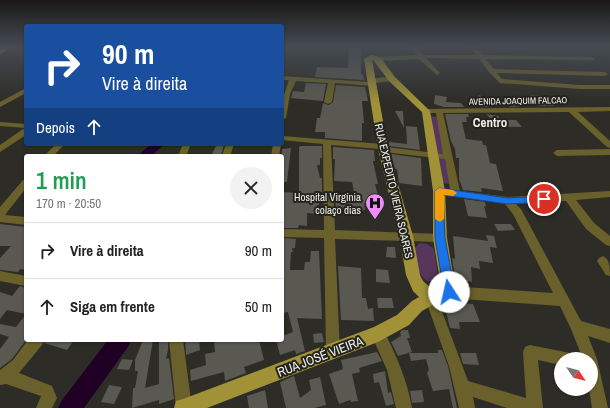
<!DOCTYPE html>
<html lang="pt">
<head>
<meta charset="utf-8">
<style>
	:root { --surface:#fff; --page:#f2f2f2; --text:#222; --muted:#767676; --line:#e0e0e0 }
	body { margin:0; font-family:"Archivo Narrow",sans-serif; background:var(--page); color:var(--text); height:100vh; display:flex; flex-direction:column; font-size:15px; white-space:nowrap }
	* { box-sizing:border-box; margin:0 }
	p { font-size:13px; color:var(--muted) }
	.icon { flex:none; width:22px; height:22px; fill:none; stroke:currentColor; stroke-width:2; stroke-linecap:round; stroke-linejoin:round }
	.map { position:relative; flex:1; overflow:hidden }
	.sheet { position:absolute; left:24px; top:154px; width:260px; height:188px; display:flex; flex-direction:column; background:var(--surface); border-radius:4px; box-shadow:0 1px 3px #0004 }
	.sheet>* { flex:none }
	.top-card { position:absolute; left:24px; top:24px; width:260px; height:122px; border-radius:4px; box-shadow:0 1px 3px #0004; background:#1a4fa0; color:#fff; overflow:hidden }
	.needle { width:26px; rotate:125deg }
	.controls { position:absolute; left:554px; top:352px; display:grid; gap:8px }
	.controls a { display:grid; place-items:center; width:44px; height:44px; border-radius:50%; background:var(--surface); box-shadow:0 1px 3px #0004; font-size:20px }
	.pin { position:absolute; display:grid; place-items:center; width:34px; height:34px; color:#fff; margin:-17px; border:2px solid #fff; border-radius:50%; box-shadow:0 1px 4px #0007 }
	.me { position:absolute; width:44px; margin:-22px; rotate:350deg; stroke-linejoin:round; filter:drop-shadow(0 0 3px #0008) }
	.turn { display:flex; align-items:center; gap:14px; height:84px; padding:0 12px; font-size:18px }
	.turn .icon { width:52px; height:52px; stroke-width:2.5 }
	.turn b { display:block; font-size:28px; line-height:34px }
	.then { display:flex; align-items:center; height:38px; padding:0 12px; background:#0003; gap:8px; font-size:15px }
	.round { display:grid; place-items:center; flex:none; width:42px; height:42px; border-radius:21px; background:var(--page) }
	.overview { display:flex; align-items:center; justify-content:space-between; height:68px; padding:0 12px }
	h1 { font-size:24px; font-weight:600; line-height:30px; color:#1e9e55 }
	ul { padding:0; list-style:none }
	li { display:flex; align-items:center; gap:12px; height:56px; padding:0 12px; border-top:1px solid var(--line) }
	li div { flex:1 }
	li b { display:block; font-size:15px }
	li em { font-style:normal }
	.map>svg:first-child { display:block }
	.green { fill:#58355c }
	.lines { fill:none; stroke-linecap:round; stroke-linejoin:round }
	.river { fill:#210025; fill-rule:evenodd }
	.building { fill:#595851 }
	.minor { fill:#69602b; fill-rule:evenodd }
	.major { fill:#a19237; fill-rule:evenodd }
	.highway { fill:#b7a533; fill-rule:evenodd }
	.route { fill:#1a73e8; stroke:#114b97 }
	.slow { fill:#f59e0b }
	.labels { text-anchor:middle; stroke-width:4; stroke-linejoin:round; paint-order:stroke }
	.far-street-label { font-size:9px; fill:#f0efeb; stroke:#24231d }
	.street-label { font-size:11px; fill:#f0efeb; stroke:#24231d }
	.poi-label { font-size:11px; fill:#f0efeb; stroke:#24231d; text-anchor:end }
	.far-district-label { font-size:13px; font-weight:bold; fill:#f0efeb; stroke:#24231d }
	.near-street-label { font-size:13px; fill:#f0efeb; stroke:#24231d }
</style>
</head>
<body>
<div class="map">
<svg width="610" height="408" viewBox="0 0 610 408">
	<rect width="100%" height="100%" fill="#2d2c26"/>
	<path class="green" d="M430,116L438,117L445,154L436,153Z
		M436,157L445,158L451,184L440,183Z
		M419,243L427,244L434,249L438,276L434,282C417,283 417,260 415,248Z"/>
	<g class="lines">
		<path class="river" d="M151,144H165L151,156H137Z
			M108,340H131L128,347L84,408H58L62,400Z"/>
	</g>
	<path class="building" d="M349,48L361,49V74L363,75L364,80L315,77L317,67L348,68Z
		M306,83L326,84L323,101L291,98L293,91L304,92Z
		M336,85L365,87L368,101H362L364,123H362V141L325,138V132H315L317,118H320L323,103L329,105L333,102Z
		M435,95L447,97L446,102L461,103L464,107H444L434,104Z
		M480,95L489,107H481L475,98Z
		M529,95L544,96L554,106H538Z
		M503,98H515L523,106L510,107Z
		M395,111H403L404,128Z
		M445,114H468L469,117H466L467,122H462L466,139L482,141L483,145H486L490,163L496,164L503,191L481,188L482,192L463,190L459,179V158H456L455,149L451,141Z
		M486,114L498,116L501,120H516L522,127L483,126V120H492Z
		M406,126L417,127L420,150L389,146V142L407,144Z
		M217,144H224L221,156H211Z
		M301,146H322V158H320V165H317L320,178H322V192H319V205H317L316,214L307,213V226L299,225L298,228H282V192L299,193V147Z
		M333,147L374,150L375,161H373L378,184H375L380,203H364L365,210L336,209L335,197H355L352,182L334,181L335,159H333Z
		M291,148L287,182H282V149Z
		M391,154L421,158L422,186L399,183L397,169H395Z
		M464,199L485,202L486,207L484,206L487,218L468,216Z
		M0,224L26,227V270L20,269L18,272L0,270V258L11,246H0Z
		M494,224H511L515,230L498,231Z
		M486,235L494,236L497,248L490,247L493,263L479,261L480,269L471,267L472,282L455,278L452,258L455,259L453,236L488,241Z
		M282,238L296,239L295,248H292L293,252H291L290,270H304L305,262H310L311,251H319L322,319L297,318L305,351L296,354L295,350L280,355L276,340H282V336L293,332L288,312L282,313Z
		M387,247H395L396,258L386,257Z
		M338,266L361,268L362,298H366L368,309L373,308L374,321L341,320Z
		M376,269L388,270L390,283L376,282Z
		M20,286L26,288V340L12,359L0,368V349L9,337L0,334V324L16,327L26,314L7,310L0,319V292L12,296Z
		M377,298H392L394,308H378Z
		M444,302L473,304L480,322H459L460,329L450,328Z
		M403,330H408L410,338H407L412,352L398,356L391,342L401,336L400,332Z
		M322,333L324,342L314,343L313,334Z
		M45,340H74L67,350L44,343Z
		M143,340H153L145,388L159,384V340H168V350L166,359L169,358L174,399L159,404V400L132,408L133,388H135L138,371H135V360Z
		M185,340H199L200,350L186,355Z
		M218,340H259L264,360L244,367L246,373L225,381L224,372L191,381L190,370L206,365L205,354L215,352L214,341Z
		M438,350H442L448,366L457,408H453L449,389L433,391L427,373L429,370L426,359L411,361L409,353H438Z
		M377,352L382,361L359,368L360,372L352,374L358,401L351,402L350,400L339,404L329,374L343,369L341,360Z
		M460,353H476L479,365L463,364Z
		M122,359L133,360L129,370L117,369Z
		M385,371L388,393L391,392L394,404L386,406L379,382L374,383L373,374Z
		M294,376L300,398L311,390L309,380L320,377L326,405L314,408H286L280,382Z
		M109,385L122,387L114,404L101,402Z
		M265,390L268,408H249L247,396Z
		M422,390L424,402L412,403L410,391Z"/>
	<g class="lines">
		<path class="minor" d="M411,46H417L423,55H476L469,46H475L482,55L591,57L594,59L593,60L485,59L494,69L605,72L608,74L605,76L497,73L502,79L580,85H610V89H580L500,83L489,72L479,59L426,58L440,73L437,75L419,59L377,61L374,59L377,57L417,55Z
			M282,76L369,82C372,77 390,76 395,79L392,81L375,83V85L373,86L335,83L332,102L328,104L324,102L328,83L296,81L290,94L286,118L282,120V101L289,80H282Z
			M26,88V93L0,107V102Z
			M610,107V111L578,112L610,141V148L607,147L569,112L443,113L460,191L508,197L610,191V197L576,200L594,223L610,236V246L606,245L586,229L566,201L516,204L521,209L581,321L610,329V343L588,336L597,359L608,408H592L589,389H591V359H583L571,329L560,306L449,298L445,296L443,292L445,288L449,286L553,293L513,214L505,204L436,193L434,191L436,189H450L445,159L383,152L379,149L331,145L335,230L440,234L444,235L445,238L444,241L440,242L335,239L340,352L338,357L333,359L328,357L326,352L324,238L282,237V229L324,230L323,144L282,140V136L383,144L387,147L443,154L436,113H423V109Z
			M0,122L26,124V128L0,126Z
			M23,129H26V135L0,152V145Z
			M56,144H65L53,156H44Z
			M183,144H191L186,156H178Z
			M226,144H234L230,156H222Z
			M273,144H281L279,156H271Z
			M610,149V155L557,156L553,153L557,150Z
			M26,179V188L5,215L26,217V225L0,222V207L23,180Z
			M603,256C610,259 610,268 610,276L606,275L597,261L599,258Z
			M0,271L26,276V286L0,281Z
			M431,292L435,294L437,298L468,381L526,398L523,352L525,347L530,345L575,354L577,359H561V365L538,360L543,408H507L473,397L475,408H459L449,366L425,298L427,294Z
			M378,327L383,329C396,355 407,379 412,408H396L387,370L371,334L373,329Z
			M28,340H44L42,345L19,373L52,386L57,398L52,408H36L41,396L6,384L0,385V370L13,360Z
			M169,340H183L192,408H176Z"/>
		<path class="major" d="M7,46H15L0,54V49Z
			M371,55L380,57L395,77L430,111L445,191L447,238L456,292L454,297L441,300L422,311L409,325L378,342L207,408H174L176,401L183,399L374,327L397,315L412,301L419,297L413,291L406,275L399,236L378,149L364,59ZM372,60L374,61L389,81L422,112L433,191V238L441,287L432,289L423,281L420,275L413,236L388,149Z"/>
		<path class="highway" d="M0,46H6L0,49Z"/>
	</g>
	<linearGradient id="sky" x2="0" y2="1"><stop stop-color="#191815"/><stop offset="0.45" stop-color="#464b52"/><stop offset="1" stop-color="#464b52" stop-opacity="0"/></linearGradient>
	<rect width="610" height="103" fill="url(#sky)"/>
	<path class="route" d="M439,188L508,198L544,196L549,199L544,202L508,204L443,195L445,238L455,292L453,295L449,297L445,295L444,292L435,238V191Z"/>
	<path class="slow" d="M439,188L453,190L457,193L453,196L444,195V219L440,222L435,219V191Z"/>
	<defs>
		<symbol id="hospital-pin" viewBox="-11 -11 22 30"><path d="M0 17L-7.5 6A9.5 9.5 0 1 1 7.5 6Z" fill="#ee8cf9" stroke="#24231d"/><path d="M-5-5h3v3.5h4V-5h3V5h-3V1.5h-4V5h-3Z" fill="#111"/></symbol>
	</defs>
	<g fill-rule="evenodd">
		<use href="#hospital-pin" x="364" y="192" width="22" height="30"/>
	</g>
	<g class="labels">
		<g class="far-street-label">
			<text transform="translate(518 101) rotate(-1)" y="3">AVENIDA JOAQUIM FALCAO</text>
		</g>
		<g class="street-label">
			<text transform="translate(394 191) rotate(77)" y="4">RUA EXPEDITO VIEIRA SOARES</text>
		</g>
		<g class="poi-label">
			<text x="361" y="201">Hospital Virgínia<tspan x="361" dy="13">colaço dias</tspan></text>
		</g>
		<g class="far-district-label">
			<text x="490" y="127">Centro</text>
		</g>
		<g class="near-street-label">
			<text transform="translate(320 356) rotate(-21)" y="5">RUA JOSÉ VIEIRA</text>
		</g>
	</g>
</svg>
<div class="controls">
<a><svg class="needle" viewBox="-14 -14 28 28"><path d="M0-13l5 13h-10z" fill="#e53935"/><path d="M0 13l5-13h-10z" fill="#767676"/></svg></a>
</div>
<div class="pin" style="left:544px;top:199px;background:#d93025"><svg class="icon" aria-label="arrive" viewBox="0 0 24 24"><path d="M6 21V4h12l-3 4 3 4H6"/></svg></div>
<svg class="me" style="left:449px;top:292px" viewBox="-20 -20 40 40"><circle r="19" fill="#fff"/><path d="M0-13L10 11 0 6-10 11z" fill="#1a73e8"/></svg>
<div class="top-card">
<div class="turn"><svg class="icon" aria-label="right" viewBox="0 0 24 24"><path d="M7 20v-9h11M14 6l5 5-5 5"/></svg><div><b>90 m</b>Vire à direita</div></div>
<div class="then">Depois<svg class="icon" aria-label="ahead" viewBox="0 0 24 24"><path d="M12 20V5M6 11l6-6 6 6"/></svg></div>
</div>
<section class="sheet">
<div class="overview"><div><h1>1 min</h1><p>170 m · 20:50</p></div><a class="round"><svg class="icon" aria-label="close" viewBox="0 0 24 24"><path d="M6 6l12 12M18 6L6 18"/></svg></a></div>
<ul>
<li><svg class="icon" aria-label="right" viewBox="0 0 24 24"><path d="M7 20v-9h11M14 6l5 5-5 5"/></svg><div><b>Vire à direita</b></div><em>90 m</em></li>
<li><svg class="icon" aria-label="ahead" viewBox="0 0 24 24"><path d="M12 20V5M6 11l6-6 6 6"/></svg><div><b>Siga em frente</b></div><em>50 m</em></li>
</ul>
</section>
</div>
</body>
</html>
